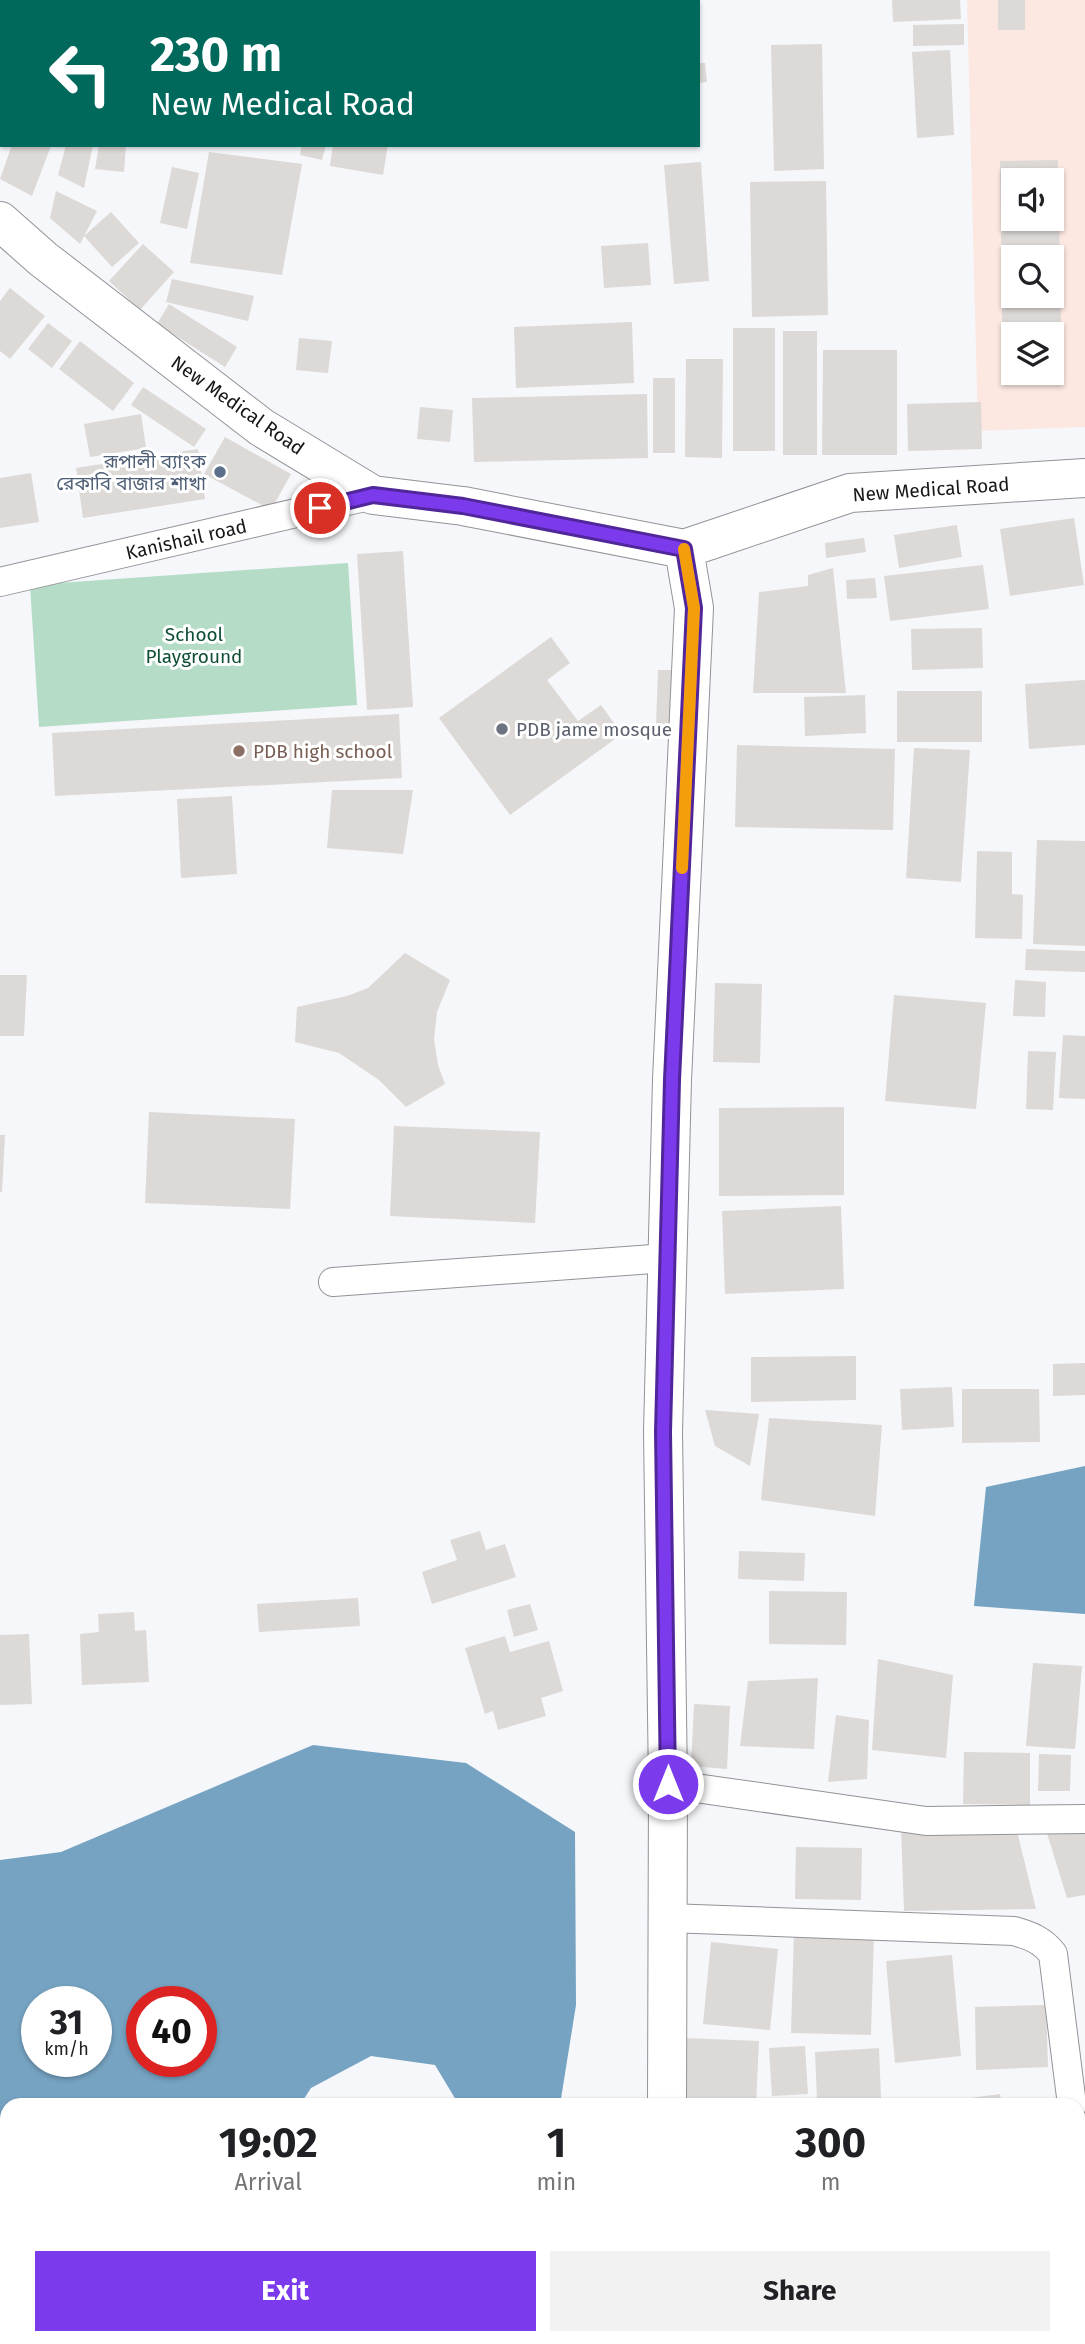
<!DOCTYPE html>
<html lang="en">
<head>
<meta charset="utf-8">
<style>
	:root { --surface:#fff; --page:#f2f2f2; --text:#202124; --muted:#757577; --accent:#7c3aed }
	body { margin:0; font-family:"Fira Sans","Noto Sans Bengali",sans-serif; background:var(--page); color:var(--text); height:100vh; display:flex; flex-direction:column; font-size:26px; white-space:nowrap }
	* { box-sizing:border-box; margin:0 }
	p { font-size:23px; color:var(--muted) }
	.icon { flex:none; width:38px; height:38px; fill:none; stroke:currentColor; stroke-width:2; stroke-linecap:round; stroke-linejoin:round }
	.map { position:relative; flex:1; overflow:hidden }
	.panel { position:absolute; left:0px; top:2098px; width:1085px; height:247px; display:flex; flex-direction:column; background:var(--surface); border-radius:21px 21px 0 0; box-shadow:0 2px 5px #0004 }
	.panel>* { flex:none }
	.top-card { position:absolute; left:0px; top:0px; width:700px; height:147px; box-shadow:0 2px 5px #0004; background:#00695c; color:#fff; overflow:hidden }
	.fabs { position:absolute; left:1001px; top:168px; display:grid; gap:14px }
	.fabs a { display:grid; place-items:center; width:63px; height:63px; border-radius:0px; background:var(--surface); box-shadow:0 2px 5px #0004; font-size:35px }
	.speed { position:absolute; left:21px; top:1986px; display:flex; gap:14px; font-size:35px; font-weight:700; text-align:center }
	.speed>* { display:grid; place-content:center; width:91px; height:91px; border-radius:50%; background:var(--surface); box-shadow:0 2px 5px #0004; line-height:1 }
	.speed small { font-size:18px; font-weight:400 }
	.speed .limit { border:10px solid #d22; background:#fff; color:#111 }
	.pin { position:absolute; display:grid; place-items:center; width:60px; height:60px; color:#fff; margin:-30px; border:4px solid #fff; border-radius:50%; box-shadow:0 2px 7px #0007 }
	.me { position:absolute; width:77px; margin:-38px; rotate:0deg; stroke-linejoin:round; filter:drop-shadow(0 0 5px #0008) }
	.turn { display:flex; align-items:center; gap:24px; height:147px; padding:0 35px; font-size:32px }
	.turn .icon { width:91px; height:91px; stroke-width:2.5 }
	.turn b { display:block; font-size:49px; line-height:60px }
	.eta { display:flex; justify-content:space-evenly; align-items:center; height:119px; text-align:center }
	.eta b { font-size:42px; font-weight:700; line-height:49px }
	.button { display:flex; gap:14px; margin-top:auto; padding:14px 35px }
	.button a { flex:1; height:80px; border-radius:0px; background:var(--accent); color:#fff; font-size:28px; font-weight:700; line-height:80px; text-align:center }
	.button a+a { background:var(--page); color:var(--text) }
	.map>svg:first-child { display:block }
	.medical { fill:#fce8e1; fill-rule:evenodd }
	.green { fill:#b4dcc6 }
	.water { fill:#76a3c2; fill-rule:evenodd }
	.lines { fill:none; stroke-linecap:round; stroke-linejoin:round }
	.river { stroke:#76a3c2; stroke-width:65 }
	.building { fill:#ddd9d6; fill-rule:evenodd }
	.street-casing { stroke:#929397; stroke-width:30 }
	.secondary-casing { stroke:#929397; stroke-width:40 }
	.street { stroke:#fff; stroke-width:28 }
	.secondary { stroke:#fff; stroke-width:38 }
	.route-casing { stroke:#51269a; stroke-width:18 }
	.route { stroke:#7c3aed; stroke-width:12 }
	.slow { stroke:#f59e0b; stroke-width:12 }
	.service-dot { fill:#5c6f8a; stroke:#fff; stroke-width:2.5 }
	.worship-dot { fill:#6b7280; stroke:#fff; stroke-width:2.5 }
	.education-dot { fill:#8d6e63; stroke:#fff; stroke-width:2.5 }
	.labels { text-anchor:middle; stroke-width:6; stroke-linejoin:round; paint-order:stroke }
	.street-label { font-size:19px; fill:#151617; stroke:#fff }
	.service-label { font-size:19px; fill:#4e5e75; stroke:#fff; text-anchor:end }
	.park-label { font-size:19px; fill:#0f4f35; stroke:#fff }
	.worship-label { font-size:19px; fill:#5b616d; stroke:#fff; text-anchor:start }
	.education-label { font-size:19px; fill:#785e54; stroke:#fff; text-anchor:start }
</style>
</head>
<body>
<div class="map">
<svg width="1085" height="2344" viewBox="0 0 1085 2344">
	<rect width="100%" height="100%" fill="#f5f7fb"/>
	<path class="medical" d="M967,0H1085V427L978,431ZM1013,180H1052V219H1013ZM1013,257H1052V296H1013ZM1013,334H1052V373H1013Z"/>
	<path class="green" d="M348,563L357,705L39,727L30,585Z"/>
	<path class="water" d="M1085,1466V1614L974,1606L986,1487Z
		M313,1745L466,1763L575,1832L576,2005L560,2105H459L435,2065L371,2056L311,2088L300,2105H7V2237L0,2235V1860L61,1852ZM37,2002H96V2062H37ZM142,2002H201V2062H142Z"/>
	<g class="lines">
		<path class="river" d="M0,43L2,40"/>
	</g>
	<path class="building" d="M892,0H960L961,19L893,22Z
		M998,0H1025V30H998Z
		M964,24V45L913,46V25Z
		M822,44L824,169L774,171L771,45Z
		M950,50L954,135L917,138L912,52Z
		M698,63H705L707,82L698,83Z
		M12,145L51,146L32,196L0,179Z
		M66,145H93L84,188L58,175Z
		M99,145H126L124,172L95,169Z
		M302,145H326L322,160L300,155Z
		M333,145H388L383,175L330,166Z
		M209,152L302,164L282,275L190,263Z
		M1058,160L1062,380L1003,381L1000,161ZM1013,180H1052V219H1013ZM1013,257H1052V296H1013ZM1013,334H1052V373H1013Z
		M701,162L709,281L674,284L664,165Z
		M172,167L199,173L187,229L160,223Z
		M826,181L828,315L752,317L750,182Z
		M56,191L97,211L80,244L50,218Z
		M111,212L139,243L112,267L84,236Z
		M648,243L651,285L604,288L601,246Z
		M143,244L174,272L140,310L109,281Z
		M172,279L254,296L248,321L166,302Z
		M10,288L45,316L10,359L0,351V301Z
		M169,304L237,347L225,367L157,324Z
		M632,322L634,383L516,388L514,327Z
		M48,323L72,341L52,368L28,349Z
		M733,328H775V451H733Z
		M783,331H817V455H783Z
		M299,338L332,341L328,373L296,370Z
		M80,341L134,383L113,411L59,369Z
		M823,350H897V455H822Z
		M686,359H723L722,458L685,457Z
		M653,378H675V453H653Z
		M143,387L206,429L194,447L131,405Z
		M647,394L648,458L474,462L472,398Z
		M981,402L982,449L908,451L907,404Z
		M420,407L453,410L450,442L417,439Z
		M141,414L146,448L90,457L84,424Z
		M225,437L291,474L271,510L204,474Z
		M198,449L205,499L83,518L76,468Z
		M31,473L39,522L0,528V478Z
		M1074,518L1084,585L1010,596L1000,529Z
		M957,525L962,557L899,568L894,535Z
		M864,538L866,552L826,558L825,543Z
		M403,551L413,707L367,710L357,554Z
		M983,565L989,609L890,621L884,576Z
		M833,568L846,693H753L759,592L808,586V575Z
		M875,578L877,598L847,599L846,580Z
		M982,628L983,668L912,670L911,629Z
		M551,637L570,663L547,680L578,721L601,705L622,734L510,815L439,718Z
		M658,670H681L680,726L656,725Z
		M1085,680V745L1029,749L1025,684Z
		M897,691H982V742H897Z
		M865,695L866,733L805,736L804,697Z
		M399,714L402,778L55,796L52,733Z
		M737,745L895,749L893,830L735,827Z
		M914,748L970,750L961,882L906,878Z
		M332,790H413L403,854L327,848Z
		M232,796L237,874L181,878L177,799Z
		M1037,840L1085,841V946L1033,944Z
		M977,851L1012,852V894L1023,895L1022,939L975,938Z
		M1026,949L1085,951V972L1025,970Z
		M405,953L450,980L437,1012L434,1039L438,1065L445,1084L406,1107L379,1080L339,1053L295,1042L297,1007L347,996L368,988Z
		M0,975H27L24,1036H0Z
		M1015,980L1046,982L1045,1017L1013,1016Z
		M715,983L762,984L760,1063L713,1062Z
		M894,995L986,1003L976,1109L885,1101Z
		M1063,1035L1085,1036V1099L1059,1098Z
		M1028,1051L1056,1052L1053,1110L1026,1109Z
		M844,1107V1195L719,1196V1108Z
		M149,1112L295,1119L290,1209L145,1203Z
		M394,1126L540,1132L535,1223L390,1216Z
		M0,1135H5L2,1192H0Z
		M841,1206L844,1289L725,1294L722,1211Z
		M856,1356V1400L751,1402V1357Z
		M1085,1363V1395L1053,1396V1364Z
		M952,1387L954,1427L902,1430L900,1389Z
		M962,1389H1039L1040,1442L962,1443Z
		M705,1410L759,1414L750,1466L715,1446Z
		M769,1418L882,1425L875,1516L761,1500Z
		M480,1531L486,1550L505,1544L516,1577L432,1604L422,1572L457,1560L450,1540Z
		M739,1551L805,1553L804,1581L738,1579Z
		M769,1591L847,1592L846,1645L769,1644Z
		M358,1598L360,1626L259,1632L257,1604Z
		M530,1604L538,1630L514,1637L507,1610Z
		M134,1612L135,1631L146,1630L149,1682L82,1685L80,1634L99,1632L98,1614Z
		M29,1634L32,1704L0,1705V1635Z
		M505,1636L510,1652L549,1641L563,1691L541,1698L546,1716L498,1730L493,1711L485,1714L465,1648Z
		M878,1659L953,1675L946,1758L872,1750Z
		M1033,1663L1082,1666L1075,1749L1026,1746Z
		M818,1678L814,1749L740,1746L748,1681Z
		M694,1704L730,1706L727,1769L691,1766Z
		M836,1715L869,1720L867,1779L828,1782Z
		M964,1752L1030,1753V1805L963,1804Z
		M1039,1754L1071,1755L1070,1791H1038Z
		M1085,1825V1895L1067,1898L1045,1827Z
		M901,1828L1017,1831L1036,1909L904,1911Z
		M796,1847L862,1848L861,1900L795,1899Z
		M794,1930L874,1933L871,2035L791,2033Z
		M711,1942L778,1949L770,2030L703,2024Z
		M952,1955L961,2056L895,2063L886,1961Z
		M1046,2005L1048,2067L976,2070L975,2007Z
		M685,2038L759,2041L756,2105H682Z
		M805,2046L808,2094L772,2096L769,2048Z
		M879,2048L881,2098L817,2101L815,2052Z
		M1000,2094L1002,2105H924V2104Z
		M17,2338H98V2344H17Z
		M583,2338H638L639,2344H584Z
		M705,2338H809V2344H705Z
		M858,2338H943V2344H858Z
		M982,2338H1063L1064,2344H949Z"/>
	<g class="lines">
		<defs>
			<path id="street" d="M0,582L373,495
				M333,1282L667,1258
				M668,1784L926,1821L1085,1819
				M668,1918L1014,1931C1031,1936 1042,1940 1053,1954L1072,2105
				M261,2338V2344"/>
			<path id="secondary" d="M0,221L43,259L261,427L373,495L463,506L684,549L850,493L1085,478
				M667,2105L668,1784L663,1432L672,1080L694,608L684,549
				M666,2344V2338"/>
		</defs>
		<use href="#street" class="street-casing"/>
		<use href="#secondary" class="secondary-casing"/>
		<use href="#street" class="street"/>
		<use href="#secondary" class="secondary"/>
	</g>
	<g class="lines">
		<defs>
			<path id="route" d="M320,508L373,495L463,506L684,549L694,608L672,1080L663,1432L668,1784"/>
		</defs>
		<use href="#route" class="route-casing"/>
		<use href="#route" class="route"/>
		<path class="slow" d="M682,868L694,608L684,549"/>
	</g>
	<circle class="service-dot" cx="220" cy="472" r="7"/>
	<circle class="worship-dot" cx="502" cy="729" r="7"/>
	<circle class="education-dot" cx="239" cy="751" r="7"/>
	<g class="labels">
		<g class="street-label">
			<text transform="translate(238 405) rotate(35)" y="7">New Medical Road</text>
			<text transform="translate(931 489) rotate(-4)" y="7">New Medical Road</text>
			<text transform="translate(186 539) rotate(-13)" y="7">Kanishail road</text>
		</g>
		<g class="service-label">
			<text x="206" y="468">রূপালী ব্যাংক<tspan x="206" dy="22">রেকাবি বাজার শাখা</tspan></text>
		</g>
		<g class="park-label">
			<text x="194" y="641">School<tspan x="194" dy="22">Playground</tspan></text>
		</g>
		<g class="worship-label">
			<text x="516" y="736">PDB jame mosque</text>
		</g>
		<g class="education-label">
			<text x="253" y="758">PDB high school</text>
		</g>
	</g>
</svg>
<div class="fabs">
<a><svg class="icon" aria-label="sound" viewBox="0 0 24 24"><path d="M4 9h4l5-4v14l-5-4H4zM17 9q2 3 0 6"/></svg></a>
<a><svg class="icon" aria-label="search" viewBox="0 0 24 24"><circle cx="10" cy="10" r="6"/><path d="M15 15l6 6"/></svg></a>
<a><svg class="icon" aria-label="layers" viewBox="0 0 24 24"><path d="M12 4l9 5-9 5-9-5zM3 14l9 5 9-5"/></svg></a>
</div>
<div class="speed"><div>31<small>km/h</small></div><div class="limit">40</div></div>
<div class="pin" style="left:320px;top:508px;background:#d93025"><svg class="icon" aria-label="arrive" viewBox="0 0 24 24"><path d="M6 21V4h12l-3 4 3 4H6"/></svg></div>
<svg class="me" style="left:668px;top:1784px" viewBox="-20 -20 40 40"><circle r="17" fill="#7c3aed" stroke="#fff" stroke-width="3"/><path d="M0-11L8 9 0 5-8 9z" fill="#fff"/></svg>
<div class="top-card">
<div class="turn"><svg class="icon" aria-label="left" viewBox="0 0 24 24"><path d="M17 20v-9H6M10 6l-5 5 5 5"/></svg><div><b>230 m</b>New Medical Road</div></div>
</div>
<section class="panel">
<div class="eta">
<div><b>19:02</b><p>Arrival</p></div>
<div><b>1</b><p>min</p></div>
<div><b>300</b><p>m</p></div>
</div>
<div class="button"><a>Exit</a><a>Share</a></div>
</section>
</div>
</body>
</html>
